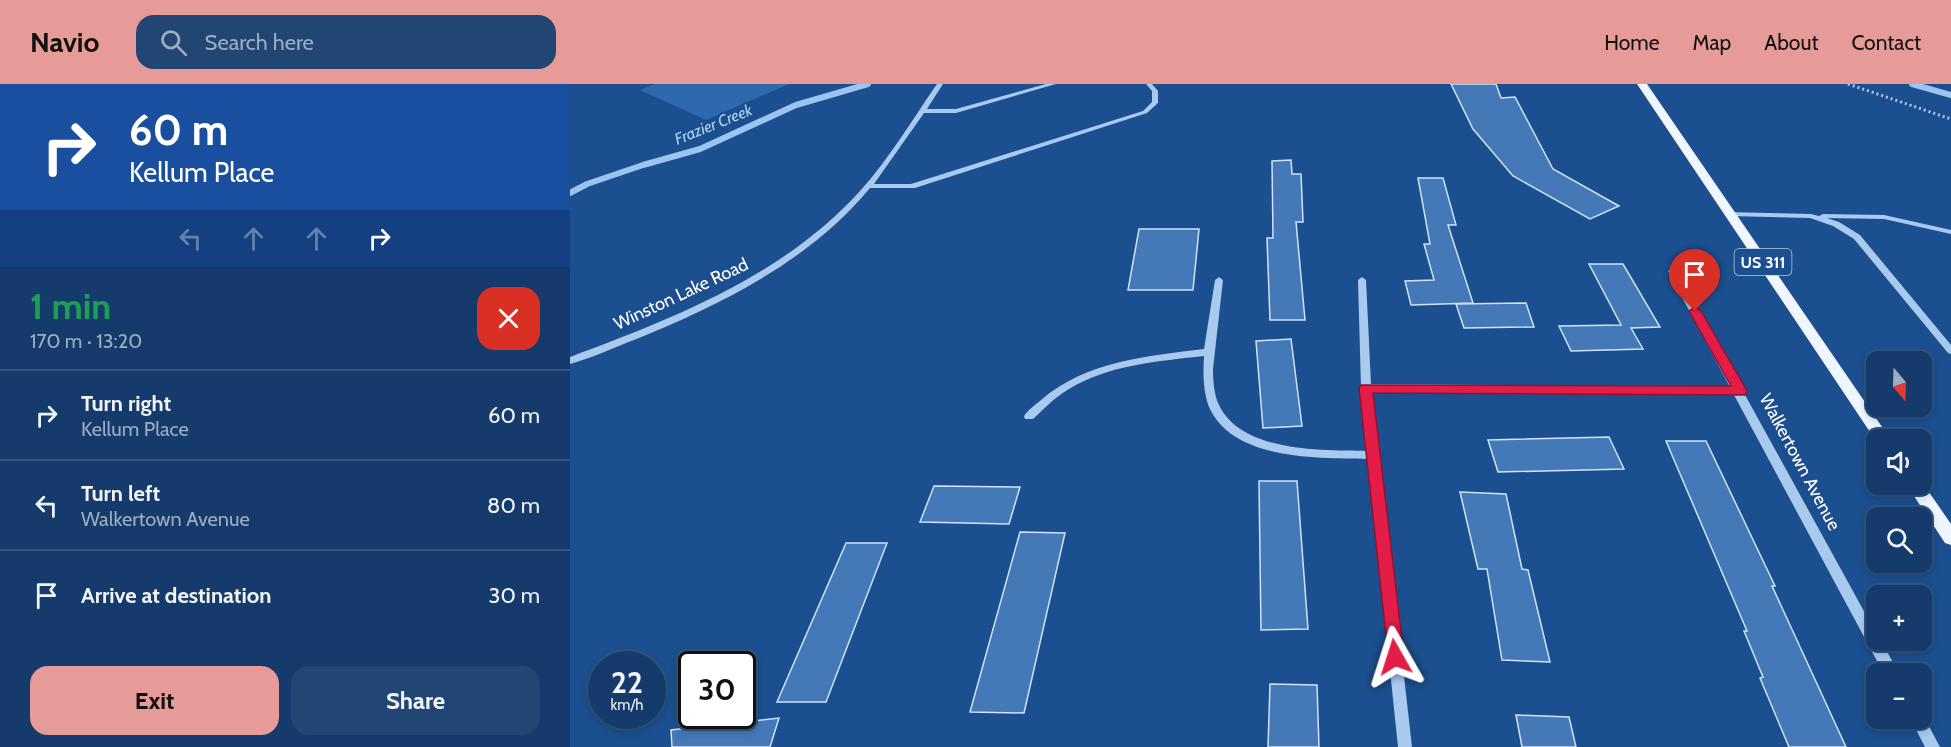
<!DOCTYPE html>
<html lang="en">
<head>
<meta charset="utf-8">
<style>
	:root { --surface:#143b6b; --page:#214673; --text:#f1f3f6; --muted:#9dadc1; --line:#33557e; --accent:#e69b98 }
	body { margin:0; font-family:Cabin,sans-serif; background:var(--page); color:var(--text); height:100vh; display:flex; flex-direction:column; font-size:22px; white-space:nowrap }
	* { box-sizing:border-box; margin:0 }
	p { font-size:20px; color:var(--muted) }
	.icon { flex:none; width:33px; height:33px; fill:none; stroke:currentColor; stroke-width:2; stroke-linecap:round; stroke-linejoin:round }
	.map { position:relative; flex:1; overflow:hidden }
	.side { display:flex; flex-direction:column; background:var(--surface); width:570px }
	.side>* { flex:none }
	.guide { background:#1a4fa0; color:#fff; overflow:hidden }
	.needle { width:39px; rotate:161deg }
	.controls { position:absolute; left:1296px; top:267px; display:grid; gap:12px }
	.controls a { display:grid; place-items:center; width:66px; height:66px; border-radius:12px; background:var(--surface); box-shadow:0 3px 9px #0003,0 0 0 2px var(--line); font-size:30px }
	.speed { position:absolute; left:18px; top:567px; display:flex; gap:12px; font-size:30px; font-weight:700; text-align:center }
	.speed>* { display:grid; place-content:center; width:78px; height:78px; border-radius:50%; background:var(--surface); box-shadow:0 3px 9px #0003,0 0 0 2px var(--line); line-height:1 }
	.speed small { font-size:15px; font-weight:400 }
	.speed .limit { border:3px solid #111; border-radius:9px; background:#fff; color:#111 }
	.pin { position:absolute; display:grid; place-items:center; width:51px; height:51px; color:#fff; margin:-62px -26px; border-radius:50% 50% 50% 0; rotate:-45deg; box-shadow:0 0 6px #0007 }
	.pin .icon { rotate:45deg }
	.me { position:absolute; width:66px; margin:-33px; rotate:354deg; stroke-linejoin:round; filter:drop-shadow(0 0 4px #0008) }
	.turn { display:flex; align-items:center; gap:21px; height:126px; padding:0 30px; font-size:27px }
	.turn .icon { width:78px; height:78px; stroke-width:2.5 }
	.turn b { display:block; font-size:42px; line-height:51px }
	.lanes { display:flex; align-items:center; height:57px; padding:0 30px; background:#0003; justify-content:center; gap:30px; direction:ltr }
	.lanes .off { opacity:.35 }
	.round { display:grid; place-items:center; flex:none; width:63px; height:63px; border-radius:18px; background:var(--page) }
	.overview { display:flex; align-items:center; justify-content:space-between; height:102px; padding:0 30px }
	h1 { font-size:36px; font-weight:700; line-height:45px; color:#1e9e55 }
	.button { display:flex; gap:12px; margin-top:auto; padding:12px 30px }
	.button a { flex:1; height:69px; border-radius:18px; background:var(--accent); color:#111; font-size:24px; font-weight:700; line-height:69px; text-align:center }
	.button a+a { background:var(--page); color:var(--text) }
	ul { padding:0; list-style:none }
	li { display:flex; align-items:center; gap:18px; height:90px; padding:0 30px; border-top:2px solid var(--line) }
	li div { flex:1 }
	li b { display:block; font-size:22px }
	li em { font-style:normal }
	header { display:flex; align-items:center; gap:36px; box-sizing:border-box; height:84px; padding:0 30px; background:var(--accent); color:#111 }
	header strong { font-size:28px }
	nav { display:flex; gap:33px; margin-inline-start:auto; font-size:21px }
	.search { width:420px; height:54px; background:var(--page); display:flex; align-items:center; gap:15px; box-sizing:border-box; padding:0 21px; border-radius:18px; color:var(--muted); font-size:22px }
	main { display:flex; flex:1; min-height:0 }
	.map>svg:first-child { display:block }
	.green { fill:#2e69ad }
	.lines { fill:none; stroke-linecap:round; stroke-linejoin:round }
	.stream { stroke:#9cc4f0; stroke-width:6 }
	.building { fill:#4478b7; stroke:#cfe3fa; stroke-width:1.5 }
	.path { stroke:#a9c9ee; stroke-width:3; stroke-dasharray:2 3; stroke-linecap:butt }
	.minor { fill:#a9c9ee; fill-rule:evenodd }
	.major { fill:#f0f6ff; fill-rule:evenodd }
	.route { fill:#e11d48; stroke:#92132f; stroke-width:1.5 }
	.labels { text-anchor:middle; stroke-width:4.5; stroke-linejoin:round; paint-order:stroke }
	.far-water-label { font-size:16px; font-style:italic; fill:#b5d3f5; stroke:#1b4f8f }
	.shield { fill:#1b4f8f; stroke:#bbcadd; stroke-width:1.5 }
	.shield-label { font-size:16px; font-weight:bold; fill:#fff }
	.street-label { font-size:18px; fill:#fff; stroke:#1b4f8f }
</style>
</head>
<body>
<header>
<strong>Navio</strong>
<div class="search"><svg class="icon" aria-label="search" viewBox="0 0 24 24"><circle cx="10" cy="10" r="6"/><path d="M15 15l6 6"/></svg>Search here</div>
<nav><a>Home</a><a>Map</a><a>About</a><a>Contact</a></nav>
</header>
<main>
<section class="side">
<div class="guide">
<div class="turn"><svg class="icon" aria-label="right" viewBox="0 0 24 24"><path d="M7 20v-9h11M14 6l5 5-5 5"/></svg><div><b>60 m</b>Kellum Place</div></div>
<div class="lanes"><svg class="icon off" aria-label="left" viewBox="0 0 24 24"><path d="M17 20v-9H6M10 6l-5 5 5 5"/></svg><svg class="icon off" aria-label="ahead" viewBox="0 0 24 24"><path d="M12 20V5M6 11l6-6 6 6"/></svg><svg class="icon off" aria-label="ahead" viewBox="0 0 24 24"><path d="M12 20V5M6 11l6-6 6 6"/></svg><svg class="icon" aria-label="right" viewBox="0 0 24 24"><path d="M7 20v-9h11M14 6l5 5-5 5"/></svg></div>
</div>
<div class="overview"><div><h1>1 min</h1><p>170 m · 13:20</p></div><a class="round" style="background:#d93025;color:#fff"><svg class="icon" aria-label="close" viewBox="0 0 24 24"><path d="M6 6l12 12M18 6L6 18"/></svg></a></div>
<ul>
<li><svg class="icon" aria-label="right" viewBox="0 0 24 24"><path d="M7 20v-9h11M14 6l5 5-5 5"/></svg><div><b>Turn right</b><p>Kellum Place</p></div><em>60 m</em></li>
<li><svg class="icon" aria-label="left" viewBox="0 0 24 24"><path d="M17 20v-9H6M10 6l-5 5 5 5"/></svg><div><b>Turn left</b><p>Walkertown Avenue</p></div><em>80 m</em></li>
<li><svg class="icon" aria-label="arrive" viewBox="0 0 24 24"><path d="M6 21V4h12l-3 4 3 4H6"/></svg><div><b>Arrive at destination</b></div><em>30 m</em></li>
</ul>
<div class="button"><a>Exit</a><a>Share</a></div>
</section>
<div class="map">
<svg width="1381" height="663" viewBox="0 0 1381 663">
	<rect width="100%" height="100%" fill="#1b4f8f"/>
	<path class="green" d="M85,0H219L136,36L70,6Z"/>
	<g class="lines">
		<path class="stream" d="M1342,0L1381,11
			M0,109L17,100L73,81L130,65L226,21L298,0"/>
	</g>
	<path class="building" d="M881,0H926L931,14L945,13L983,85L1049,122L1020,135L943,92L903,45Z
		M721,76L722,90H731L733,138H726L735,236H700L697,154H703L702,77Z
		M848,94H873L886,141H878L903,219L841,221L835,197L864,196L854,160H860Z
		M569,145H629L623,206H558Z
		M1019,180H1053L1090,243L1061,244L1073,265L1001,267L989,242L1051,241Z
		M956,219L964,243L894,244L886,220Z
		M721,255L732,342L693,344L686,257Z
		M1039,353L1054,385L928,388L918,356Z
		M1096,357H1136L1205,502H1202L1276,663H1219L1190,594L1193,593L1174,547H1177Z
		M689,397H727L738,545L691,546Z
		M364,402L450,403L439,440L350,438Z
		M890,408L936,410L952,485L958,486L980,578L932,576L917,485H908Z
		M450,448L495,449L454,629L400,628Z
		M276,459H317L256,618H207Z
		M700,600L747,601L749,663H698Z
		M946,631L999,633L1006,663H952Z
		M209,634L200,663H102L101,646Z"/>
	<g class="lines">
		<path class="path" d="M1278,0L1381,35"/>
		<path class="minor" d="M367,0H373L357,25H386L476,0H486L386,29H354L304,100H341L573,27L582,18V7L576,0H582L588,7V19L577,29L345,104H300C240,177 150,221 64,256C43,264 22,274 0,280V273C104,234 213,192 290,107C319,75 342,36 367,0Z
			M1157,128L1241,130L1249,132L1253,130L1314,131L1381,146V150L1314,135L1257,134L1269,138L1290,151L1381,261V270L1378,269L1284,155L1263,142L1240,134L1160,132L1156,130Z
			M1102,184L1106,187L1171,304L1175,307L1174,309L1306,549V556H1311L1329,590H1314L1164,311L802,308L842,663H828L798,375C749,374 663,377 639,323C633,307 633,289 634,272C589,277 538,281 499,305C485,313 474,325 463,335H455L454,332C458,326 465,321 471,316C516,277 578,272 634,265L645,196L649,193L653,196L643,285C643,296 644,311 649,321C672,369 753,366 797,367L791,304L788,196L792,193L796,196L801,300L1160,303L1098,187Z
			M1352,629L1370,663H1355L1340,634H1352Z"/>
		<path class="major" d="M1067,0H1077L1321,356L1306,357Z
			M1352,398L1381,440V461L1375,459L1336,400H1352Z"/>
	</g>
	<path class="route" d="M1125,223L1131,227L1177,307L1175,311L803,309L834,573L831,579L825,581L819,579L789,304L791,301L1161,302L1119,227Z"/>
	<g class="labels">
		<g class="far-water-label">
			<text transform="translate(143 40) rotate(-22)" y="6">Frazier Creek</text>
		</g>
		<rect class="shield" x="1164.5" y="165" width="57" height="26" rx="4.5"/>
		<g class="shield-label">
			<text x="1193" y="184">US 311</text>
		</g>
		<g class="street-label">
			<text transform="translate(111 210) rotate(-25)" y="6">Winston Lake Road</text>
			<text transform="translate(1230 378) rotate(62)" y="6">Walkertown Avenue</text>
		</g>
	</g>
</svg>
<div class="controls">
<a><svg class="needle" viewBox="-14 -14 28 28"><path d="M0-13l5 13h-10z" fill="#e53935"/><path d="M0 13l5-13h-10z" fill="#9dadc1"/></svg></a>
<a><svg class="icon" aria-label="sound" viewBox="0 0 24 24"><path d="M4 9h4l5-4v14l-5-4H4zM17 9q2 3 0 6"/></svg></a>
<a><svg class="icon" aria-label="search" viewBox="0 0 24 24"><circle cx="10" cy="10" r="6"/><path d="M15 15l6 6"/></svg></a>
<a>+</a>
<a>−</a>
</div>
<div class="speed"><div>22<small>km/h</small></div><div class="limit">30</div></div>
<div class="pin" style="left:1125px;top:227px;background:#d93025"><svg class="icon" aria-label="arrive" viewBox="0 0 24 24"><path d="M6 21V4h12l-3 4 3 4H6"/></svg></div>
<svg class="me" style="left:825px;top:573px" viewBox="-20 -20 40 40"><path d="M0-17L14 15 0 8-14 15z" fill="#e11d48" stroke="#fff" stroke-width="4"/></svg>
</div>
</main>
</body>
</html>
